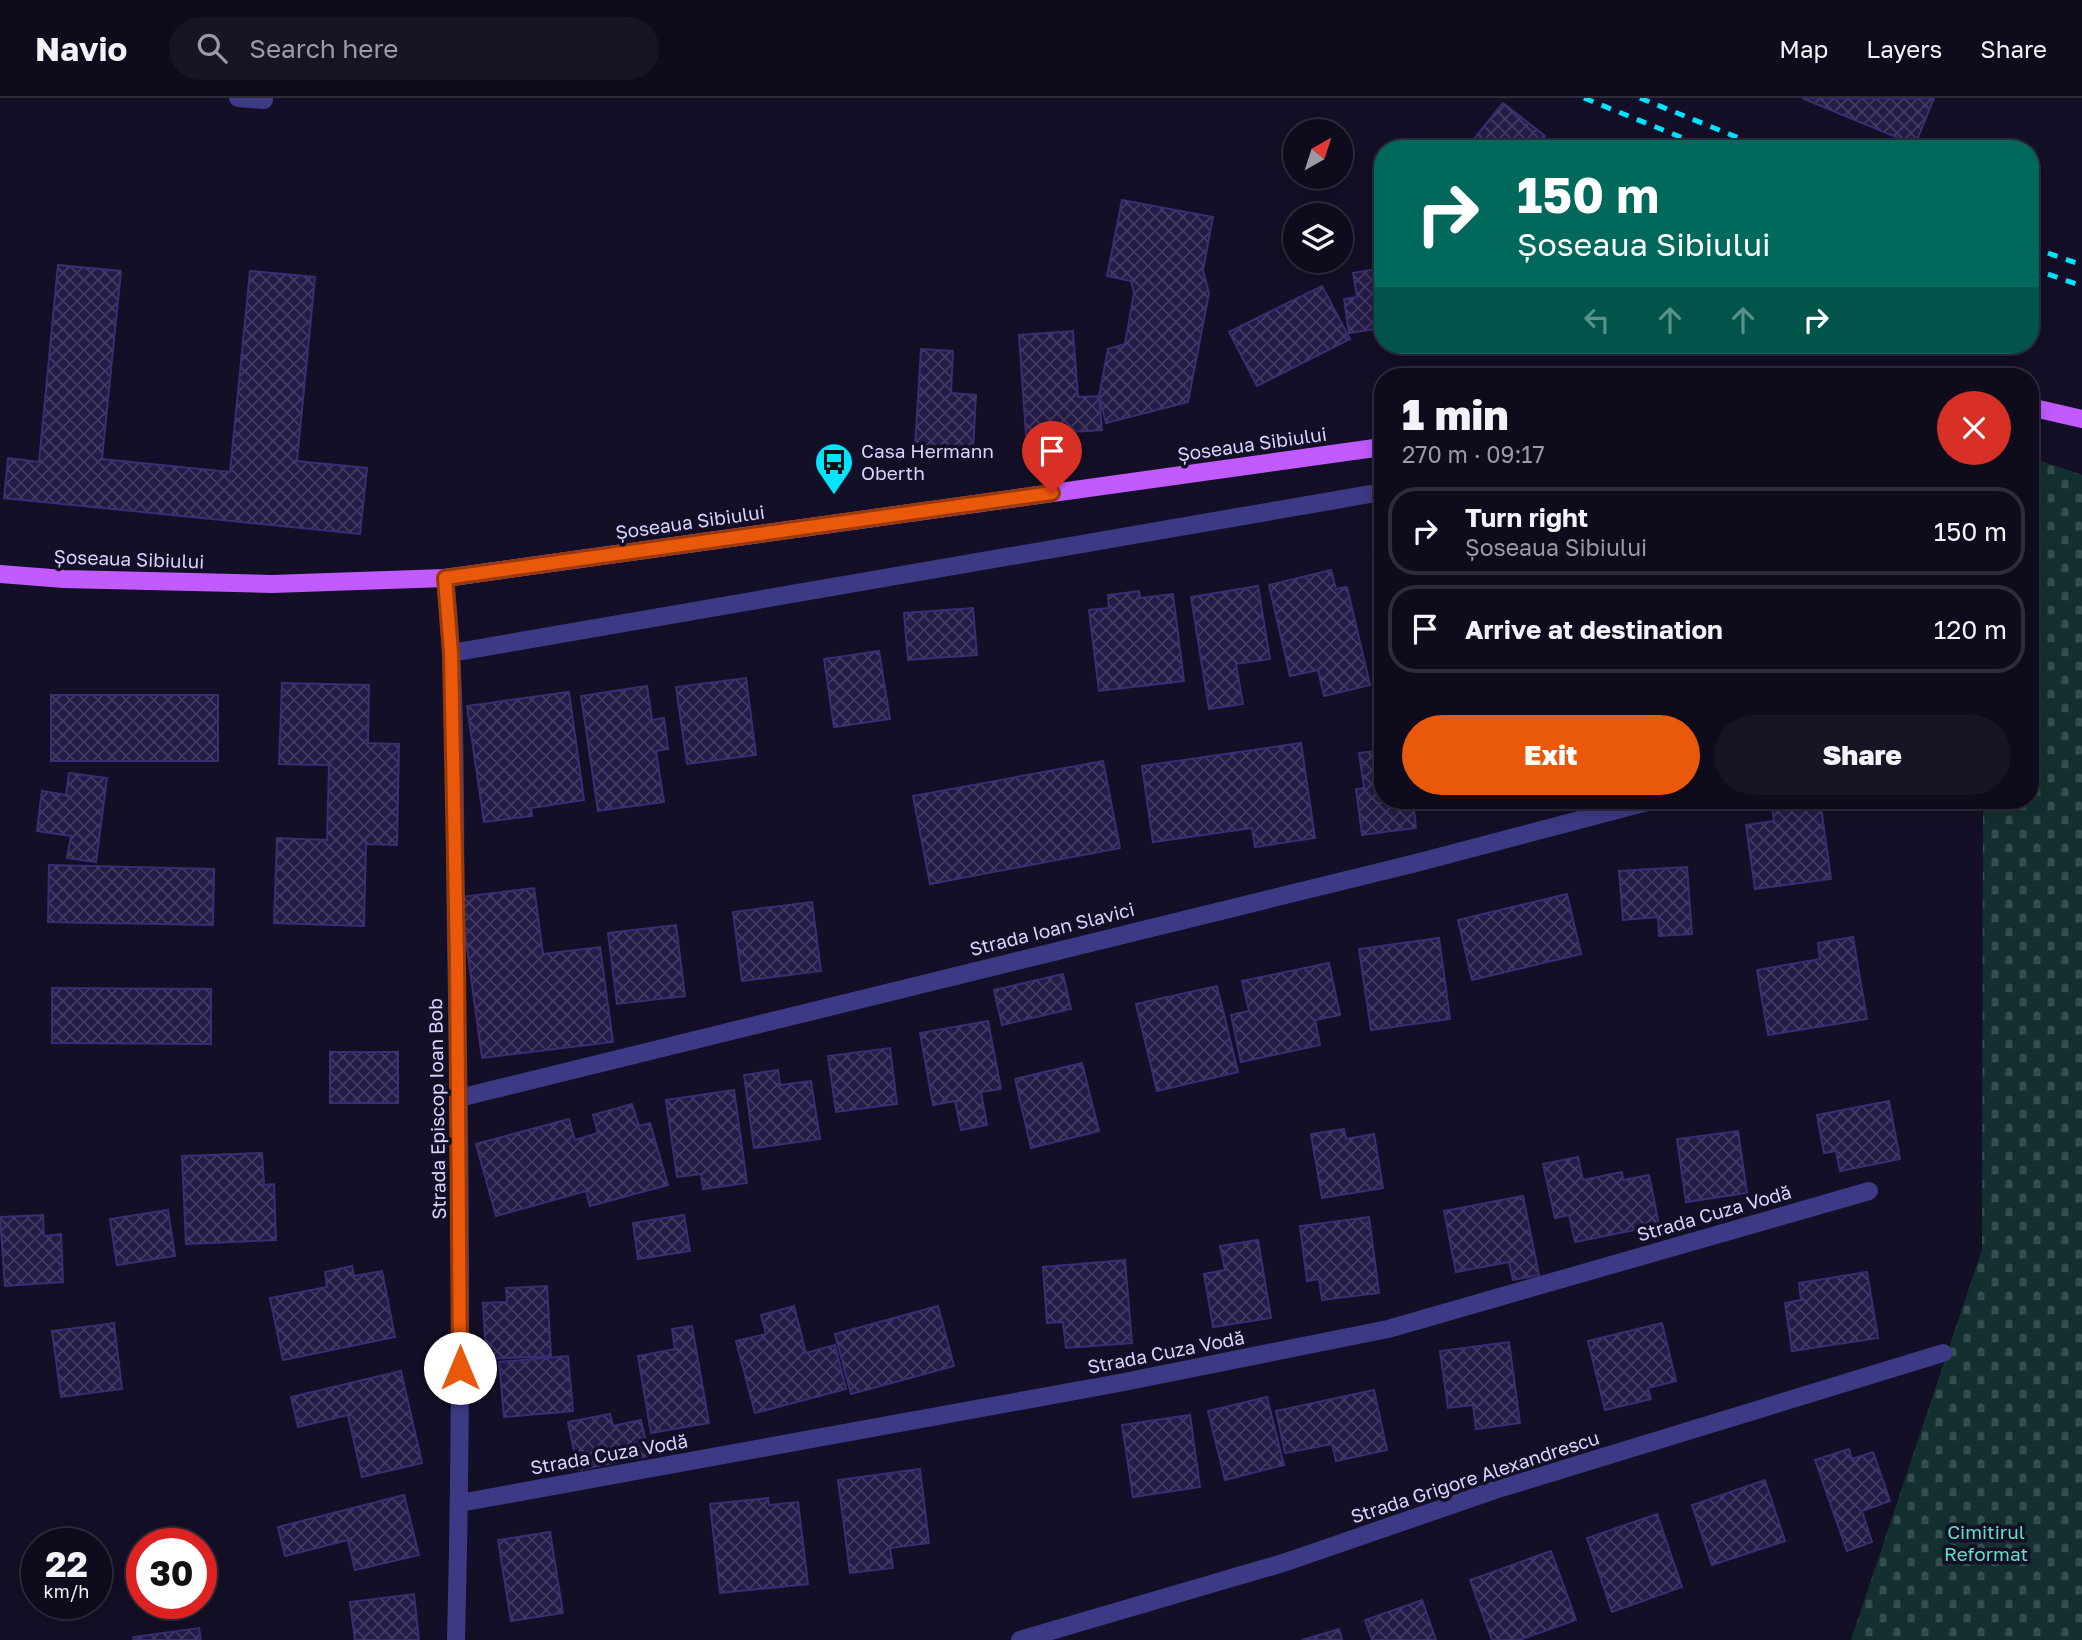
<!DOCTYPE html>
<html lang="en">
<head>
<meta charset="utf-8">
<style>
	:root { --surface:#0e0b1c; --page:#171425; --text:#f1f3f6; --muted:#9b9ba3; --line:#2e2b3b; --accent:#ea580c }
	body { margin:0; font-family:"Golos Text",sans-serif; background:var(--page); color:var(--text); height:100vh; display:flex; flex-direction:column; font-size:26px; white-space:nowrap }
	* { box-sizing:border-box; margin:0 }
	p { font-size:23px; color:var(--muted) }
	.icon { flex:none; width:38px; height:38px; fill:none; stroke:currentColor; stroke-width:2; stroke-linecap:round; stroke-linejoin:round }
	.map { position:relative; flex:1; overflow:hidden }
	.details { position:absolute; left:1374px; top:270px; width:665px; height:441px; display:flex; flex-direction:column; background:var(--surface); border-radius:28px; box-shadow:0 4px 18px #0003,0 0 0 2px var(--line) }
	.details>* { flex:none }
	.hud { position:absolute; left:1374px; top:42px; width:665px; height:214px; border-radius:28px; box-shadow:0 4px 18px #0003,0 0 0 2px var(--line); background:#00695c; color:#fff; overflow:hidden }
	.needle { width:46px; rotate:39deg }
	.buttons { position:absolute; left:1283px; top:21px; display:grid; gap:14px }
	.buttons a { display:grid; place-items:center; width:70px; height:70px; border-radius:50%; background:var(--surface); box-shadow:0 4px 18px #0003,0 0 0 2px var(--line); font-size:35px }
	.speed { position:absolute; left:21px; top:1430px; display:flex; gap:14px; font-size:35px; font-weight:700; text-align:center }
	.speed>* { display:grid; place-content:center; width:91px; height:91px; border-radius:50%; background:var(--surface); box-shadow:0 4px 18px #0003,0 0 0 2px var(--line); line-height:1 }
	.speed small { font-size:18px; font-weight:400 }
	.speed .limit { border:10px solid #d22; background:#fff; color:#111 }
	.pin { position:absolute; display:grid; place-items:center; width:60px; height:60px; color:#fff; margin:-72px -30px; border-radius:50% 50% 50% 0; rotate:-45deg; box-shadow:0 0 7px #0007 }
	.pin .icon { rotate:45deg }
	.me { position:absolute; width:77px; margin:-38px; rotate:0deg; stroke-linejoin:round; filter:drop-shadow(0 0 5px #0008) }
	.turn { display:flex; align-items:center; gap:24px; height:147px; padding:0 28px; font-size:32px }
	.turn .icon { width:91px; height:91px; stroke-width:2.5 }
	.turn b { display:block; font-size:49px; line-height:60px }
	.lanes { display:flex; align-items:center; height:66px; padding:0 28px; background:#0003; justify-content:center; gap:35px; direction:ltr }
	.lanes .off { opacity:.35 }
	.round { display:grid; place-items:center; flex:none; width:74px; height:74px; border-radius:37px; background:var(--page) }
	.head { display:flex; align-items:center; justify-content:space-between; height:119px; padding:0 28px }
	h1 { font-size:42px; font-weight:800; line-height:52px }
	.primary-button { display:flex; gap:14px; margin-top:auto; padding:14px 28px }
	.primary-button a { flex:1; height:80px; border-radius:42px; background:var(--accent); color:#fff; font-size:28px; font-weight:800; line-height:80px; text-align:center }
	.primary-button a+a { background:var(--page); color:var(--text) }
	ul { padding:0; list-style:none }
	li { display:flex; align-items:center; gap:21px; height:88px; margin:0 14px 10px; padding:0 14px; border:4px solid var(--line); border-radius:28px }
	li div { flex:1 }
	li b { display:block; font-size:26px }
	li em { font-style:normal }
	header { display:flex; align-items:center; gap:42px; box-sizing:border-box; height:98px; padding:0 35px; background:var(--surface); border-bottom:2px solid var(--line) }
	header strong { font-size:33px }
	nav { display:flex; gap:38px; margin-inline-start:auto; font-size:24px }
	.search { width:490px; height:63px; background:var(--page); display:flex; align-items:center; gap:18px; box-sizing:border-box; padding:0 24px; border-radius:38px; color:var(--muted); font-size:26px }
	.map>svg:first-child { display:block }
	.cemetery { fill:url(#cemetery-stones) }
	.building { fill:url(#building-cross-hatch); stroke:#3b2d73; stroke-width:2 }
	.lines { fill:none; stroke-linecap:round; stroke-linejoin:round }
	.minor { stroke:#3d3a85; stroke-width:18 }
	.major { stroke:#c25bff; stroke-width:18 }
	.rail { stroke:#00e5ff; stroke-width:5; stroke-dasharray:10 9; stroke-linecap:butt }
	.route-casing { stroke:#983908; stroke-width:18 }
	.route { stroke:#ea580c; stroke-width:12 }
	.labels { text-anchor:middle; stroke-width:7; stroke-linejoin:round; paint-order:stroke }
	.street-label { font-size:19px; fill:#d9d4ff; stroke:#130f26 }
	.poi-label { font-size:19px; fill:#d9d4ff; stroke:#130f26; text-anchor:start }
	.park-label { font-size:19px; fill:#5fe0c0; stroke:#130f26 }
</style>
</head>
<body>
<header>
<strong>Navio</strong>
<div class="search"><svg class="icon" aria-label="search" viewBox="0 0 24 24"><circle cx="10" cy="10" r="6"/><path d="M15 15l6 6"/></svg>Search here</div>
<nav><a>Map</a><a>Layers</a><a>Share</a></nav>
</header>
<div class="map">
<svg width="2082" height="1542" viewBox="0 0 2082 1542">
	<defs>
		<pattern id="cemetery-stones" width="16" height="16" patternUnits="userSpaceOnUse" patternTransform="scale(1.75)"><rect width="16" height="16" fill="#12302f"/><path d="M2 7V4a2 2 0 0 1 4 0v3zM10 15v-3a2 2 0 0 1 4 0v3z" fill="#344d4e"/></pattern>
		<pattern id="building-cross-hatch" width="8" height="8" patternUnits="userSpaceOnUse" patternTransform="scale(1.75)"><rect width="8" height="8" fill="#241b47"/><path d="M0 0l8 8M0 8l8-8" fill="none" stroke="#433b63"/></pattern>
	</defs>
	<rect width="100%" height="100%" fill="#130f26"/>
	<path class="cemetery" d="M2030,359L2082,377V1542H1851L1982,1151L1983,702H2030Z"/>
	<path class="building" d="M1802,0H1934L1915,47Z
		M1503,5L1545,38L1535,51H1485L1473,42Z
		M1122,102L1213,119L1203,172L1209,195L1188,304L1106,325L1099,298L1108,251L1125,246L1134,195L1131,183L1107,178Z
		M58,167L121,173L102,361L230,374L250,173L315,179L297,363L367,370L360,436L4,400L8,360L39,364Z
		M1382,170V230L1349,235L1344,201L1357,199L1353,175Z
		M1322,188L1350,241L1257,288L1229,234Z
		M1073,233L1078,299L1099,298L1102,332L1026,337L1019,237Z
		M921,251L953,253L951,295L976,297L973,352L915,349Z
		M1382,460V519L1373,461Z
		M1331,472L1336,491L1347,489L1370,587L1324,598L1318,572L1290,578L1269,487Z
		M1258,488L1270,561L1236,566L1243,606L1209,611L1191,499Z
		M1139,493L1140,500L1173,496L1184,583L1099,593L1089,512L1109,510L1108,497Z
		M973,510L977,557L908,562L904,515Z
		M879,553L890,621L834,629L824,561Z
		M746,580L756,657L687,666L676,589Z
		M282,585L369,587L368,645L399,646L397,747L366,746L364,828L274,825L277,740L327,742L329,667L279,666Z
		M647,588L652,622L664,620L668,651L656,653L664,704L598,713L581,598Z
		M569,594L584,702L531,710L532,718L484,724L467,608Z
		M51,597H218V663H51Z
		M1301,645L1315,740L1255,749L1252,730L1153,744L1142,668Z
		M1382,652V702H1413L1416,730L1362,737L1356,691L1364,690L1359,655Z
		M1103,663L1120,750L930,786L913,698Z
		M69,675L107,680L96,764L67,760L71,738L37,733L42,693L66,697Z
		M1820,702L1831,781L1755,791L1746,727L1774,723L1772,709Z
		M49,767L214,771L213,827L48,824Z
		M1687,769L1692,836L1659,838L1658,819L1623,822L1619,773Z
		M534,790L543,856L600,849L613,944L482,960L460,799Z
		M1567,796L1581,856L1472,882L1458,822Z
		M812,804L821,873L742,883L733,814Z
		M676,827L685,898L617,906L608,835Z
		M1853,839L1867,921L1768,937L1757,872L1820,861L1818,845Z
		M1439,840L1450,921L1371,932L1359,851Z
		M1329,865L1340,917L1315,922L1320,947L1241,964L1231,917L1249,913L1242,883Z
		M1063,876L1071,911L1002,927L994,892Z
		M1217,888L1238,974L1157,993L1136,906Z
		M52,890L211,891V946L52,945Z
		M988,923L1001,991L981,994L987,1027L961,1032L955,1003L933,1007L920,935Z
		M890,950L897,1006L836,1014L828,958Z
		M330,954H398V1005H330Z
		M1082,965L1099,1033L1031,1050L1015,981Z
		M778,972L780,987L811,983L820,1041L754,1050L744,977Z
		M734,992L747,1085L703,1091L701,1076L677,1079L666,1002Z
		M1889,1003L1900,1061L1840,1073L1836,1053L1824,1055L1817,1017Z
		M632,1006L639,1028L650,1025L668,1087L590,1108L586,1093L496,1118L476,1046L569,1021L575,1042L598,1035L593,1017Z
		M1344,1031L1346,1041L1374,1036L1383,1090L1322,1100L1311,1036Z
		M1738,1033L1747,1095L1686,1104L1677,1041Z
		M262,1055L264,1087L274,1086L276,1142L186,1146L182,1058Z
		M1578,1059L1583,1082L1622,1074L1623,1082L1649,1077L1659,1127L1575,1144L1569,1117L1555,1120L1543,1066Z
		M1523,1098L1539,1177L1513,1182L1509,1164L1456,1174L1444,1113Z
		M168,1112L175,1158L117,1167L110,1121Z
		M43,1117L44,1138L61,1136L63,1184L5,1188L0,1119Z
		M684,1117L690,1153L638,1161L633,1125Z
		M1369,1119L1379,1195L1322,1202L1319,1181L1307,1183L1300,1128Z
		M1258,1142L1271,1220L1213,1229L1204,1176L1225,1172L1220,1148Z
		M1125,1162L1132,1245L1066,1250L1063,1224L1047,1225L1043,1169Z
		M352,1168L354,1178L382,1173L395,1239L283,1262L270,1200L327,1189L325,1174Z
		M1867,1174L1878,1240L1792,1253L1785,1205L1801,1202L1799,1185Z
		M547,1188L551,1258L486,1261L483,1205L507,1204L506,1190Z
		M794,1208L806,1255L835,1247L846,1291L755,1315L736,1243L766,1236L761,1217Z
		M938,1208L954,1268L851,1296L835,1236Z
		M114,1225L122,1291L61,1299L52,1233Z
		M1662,1225L1676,1283L1648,1290L1651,1301L1605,1312L1588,1243Z
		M692,1228L709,1325L651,1335L638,1258L675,1251L672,1231Z
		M1509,1244L1520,1325L1476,1331L1473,1307L1448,1310L1440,1253Z
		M568,1258L573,1313L504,1319L499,1264Z
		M401,1273L422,1365L362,1379L348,1317L298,1329L291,1299Z
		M1374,1292L1387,1352L1336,1363L1332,1346L1285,1355L1276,1313Z
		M1267,1299L1284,1367L1225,1382L1208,1313Z
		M610,1316L613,1328L641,1322L649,1358L578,1372L568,1324Z
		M1190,1317L1200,1389L1133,1399L1122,1327Z
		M1849,1351L1852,1361L1873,1354L1890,1403L1862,1413L1872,1444L1847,1453L1815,1362Z
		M920,1371L929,1445L890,1450L893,1470L850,1475L838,1382Z
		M1765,1382L1785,1443L1712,1467L1692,1407Z
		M404,1397L419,1457L355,1472L348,1442L285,1458L278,1429Z
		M768,1400L769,1407L798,1404L808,1486L720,1495L710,1406Z
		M1657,1416L1682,1489L1612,1514L1587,1440Z
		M550,1434L563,1515L511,1523L498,1442Z
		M1551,1453L1576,1522L1519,1542H1492L1470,1482Z
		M414,1496L419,1542H355L350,1504Z
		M1422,1502L1436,1542H1372L1365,1522Z
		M199,1530L201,1542H134L133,1539Z
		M1339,1531L1342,1542H1302Z"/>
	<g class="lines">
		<path class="minor" d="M238,0L264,2
			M445,480C458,601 454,725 456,848C461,1079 462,1311 456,1542
			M451,555L1382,394
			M459,1000L1416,765L1655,702
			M460,1405L1119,1285L1388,1231L1869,1093
			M1020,1542L1283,1465L1495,1392L1943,1255"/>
		<path class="major" d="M2030,309L2082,321
			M0,476L64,481L272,486L445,480L1382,349"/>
		<path class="rail" d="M1584,0L1710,51
			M1640,0L1766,51
			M2030,149L2082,167
			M2030,170L2082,188"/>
	</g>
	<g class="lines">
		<defs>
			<path id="route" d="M460,1270L457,861L451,555L445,480L1052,395"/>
		</defs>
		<use href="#route" class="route-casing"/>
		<use href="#route" class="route"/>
	</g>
	<defs>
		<symbol id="bus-pin" viewBox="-11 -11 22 30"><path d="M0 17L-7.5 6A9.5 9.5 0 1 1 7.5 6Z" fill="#00e5ff" stroke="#130f26"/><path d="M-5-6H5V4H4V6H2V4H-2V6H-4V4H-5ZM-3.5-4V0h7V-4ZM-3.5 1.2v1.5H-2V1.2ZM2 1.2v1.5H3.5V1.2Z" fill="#111"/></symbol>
	</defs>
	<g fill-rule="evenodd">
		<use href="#bus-pin" x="812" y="342" width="44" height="60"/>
	</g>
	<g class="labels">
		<g class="street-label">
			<text transform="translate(1252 346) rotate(-8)" y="7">Șoseaua Sibiului</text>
			<text transform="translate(690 424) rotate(-8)" y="7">Șoseaua Sibiului</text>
			<text transform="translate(129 461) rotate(2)" y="7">Șoseaua Sibiului</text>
			<text transform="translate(1052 831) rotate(-14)" y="7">Strada Ioan Slavici</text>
			<text transform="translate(437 1011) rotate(-91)" y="7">Strada Episcop Ioan Bob</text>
			<text transform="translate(1714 1115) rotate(-16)" y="7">Strada Cuza Vodă</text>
			<text transform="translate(1166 1254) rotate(-11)" y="7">Strada Cuza Vodă</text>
			<text transform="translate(609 1356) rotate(-10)" y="7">Strada Cuza Vodă</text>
			<text transform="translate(1475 1379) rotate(-18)" y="7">Strada Grigore Alexandrescu</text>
		</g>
		<g class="poi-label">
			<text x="861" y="360">Casa Hermann<tspan x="861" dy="22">Oberth</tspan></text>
		</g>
		<g class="park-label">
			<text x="1986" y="1441">Cimitirul<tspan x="1986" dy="22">Reformat</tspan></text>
		</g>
	</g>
</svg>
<div class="buttons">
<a><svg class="needle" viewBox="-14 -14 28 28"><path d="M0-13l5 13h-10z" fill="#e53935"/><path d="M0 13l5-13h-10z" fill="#9b9ba3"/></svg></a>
<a><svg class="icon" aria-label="layers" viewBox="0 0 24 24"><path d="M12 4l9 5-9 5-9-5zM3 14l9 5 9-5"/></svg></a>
</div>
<div class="speed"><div>22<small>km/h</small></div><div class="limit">30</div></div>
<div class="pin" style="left:1052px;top:395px;background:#d93025"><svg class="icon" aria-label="arrive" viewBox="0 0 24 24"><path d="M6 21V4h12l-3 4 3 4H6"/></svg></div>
<svg class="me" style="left:460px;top:1270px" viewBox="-20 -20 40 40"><circle r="19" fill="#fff"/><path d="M0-13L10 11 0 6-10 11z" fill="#ea580c"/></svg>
<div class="hud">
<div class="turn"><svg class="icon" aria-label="right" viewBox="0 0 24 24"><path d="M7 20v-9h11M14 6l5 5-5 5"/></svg><div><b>150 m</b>Șoseaua Sibiului</div></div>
<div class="lanes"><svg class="icon off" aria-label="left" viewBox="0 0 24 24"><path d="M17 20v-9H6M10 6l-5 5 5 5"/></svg><svg class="icon off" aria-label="ahead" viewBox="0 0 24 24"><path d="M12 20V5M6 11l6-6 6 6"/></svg><svg class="icon off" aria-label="ahead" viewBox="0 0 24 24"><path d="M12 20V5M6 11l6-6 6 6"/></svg><svg class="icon" aria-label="right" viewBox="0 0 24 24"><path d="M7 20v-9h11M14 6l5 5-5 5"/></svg></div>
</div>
<section class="details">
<div class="head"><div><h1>1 min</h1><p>270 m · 09:17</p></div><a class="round" style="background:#d93025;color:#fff"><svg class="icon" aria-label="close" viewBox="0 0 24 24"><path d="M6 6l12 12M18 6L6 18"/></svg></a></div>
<ul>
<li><svg class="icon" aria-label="right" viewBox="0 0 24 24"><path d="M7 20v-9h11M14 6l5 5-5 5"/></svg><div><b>Turn right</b><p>Șoseaua Sibiului</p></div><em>150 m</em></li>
<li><svg class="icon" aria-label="arrive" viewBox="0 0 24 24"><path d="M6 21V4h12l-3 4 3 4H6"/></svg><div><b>Arrive at destination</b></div><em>120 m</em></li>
</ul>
<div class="primary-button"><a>Exit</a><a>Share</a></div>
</section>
</div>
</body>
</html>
